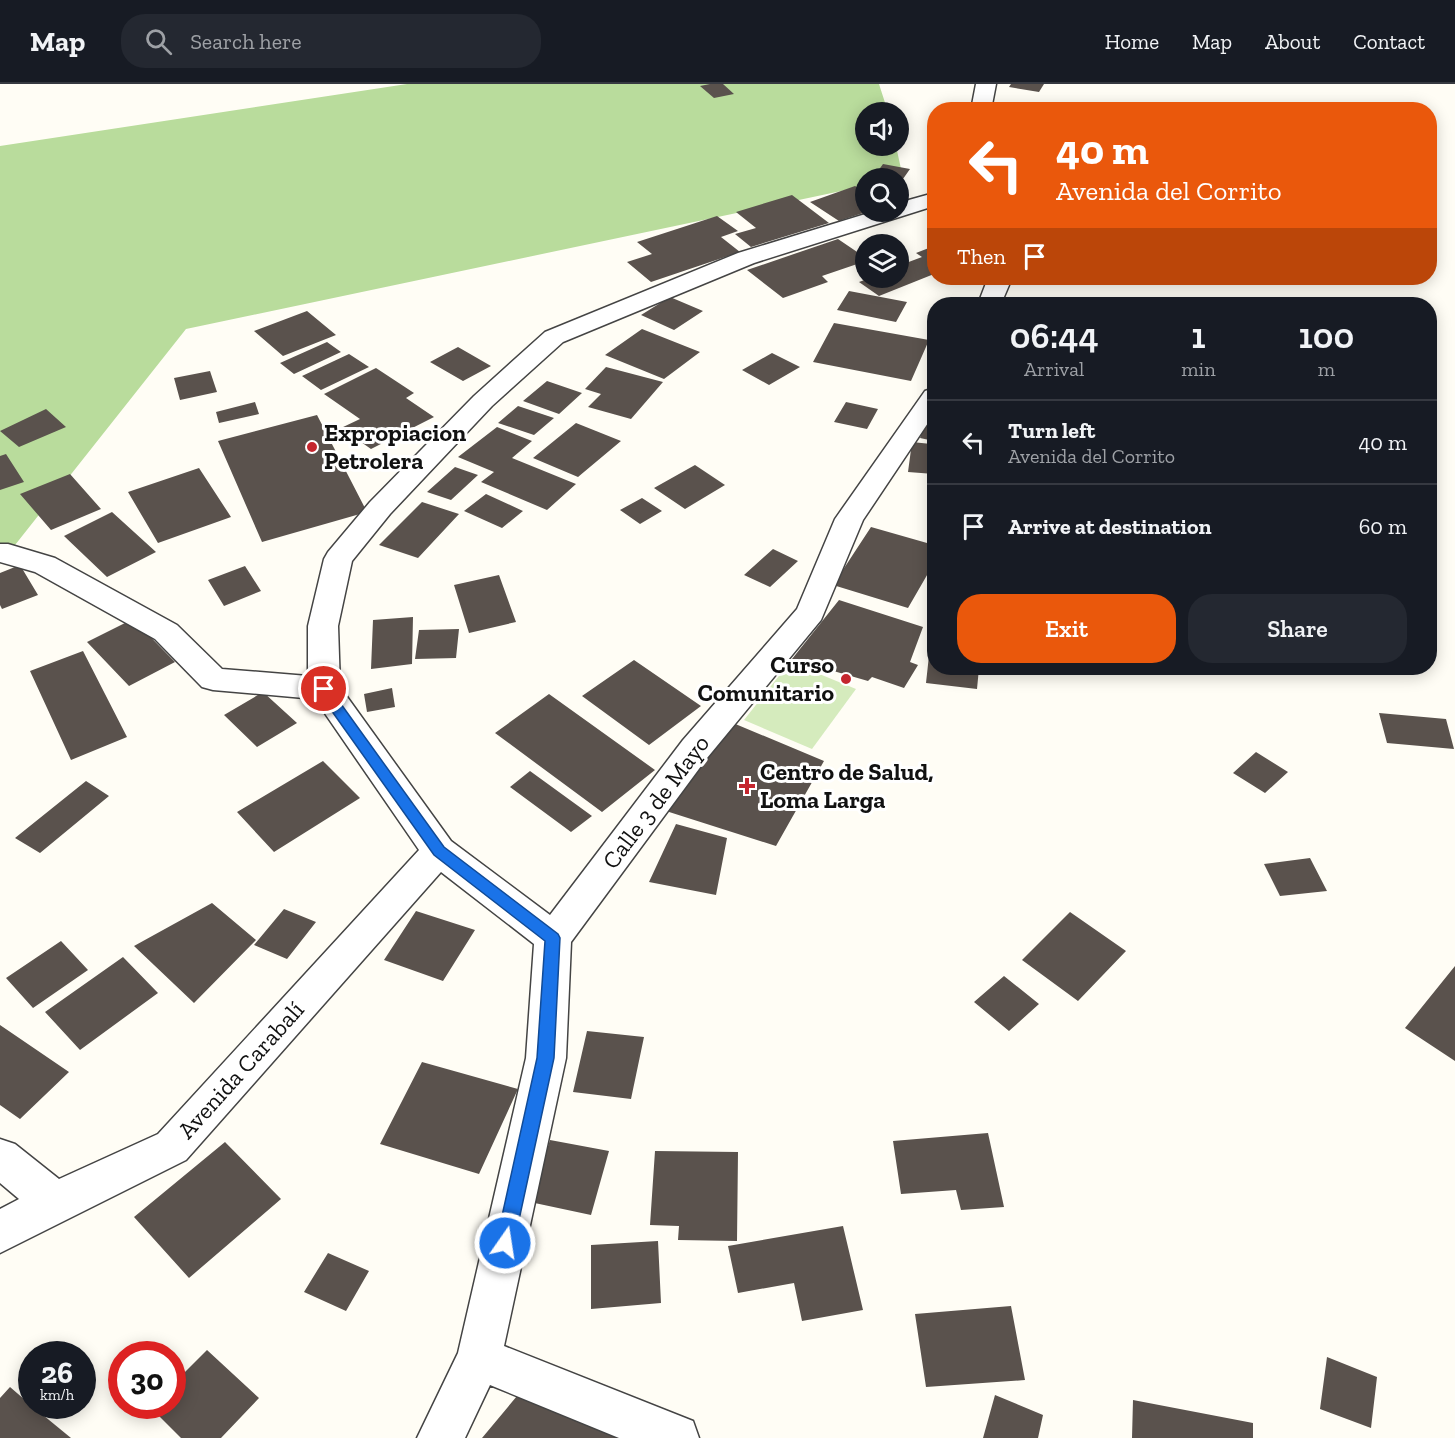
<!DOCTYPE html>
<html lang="en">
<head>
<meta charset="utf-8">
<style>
	:root { --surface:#171b24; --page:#242831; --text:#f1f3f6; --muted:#9ea1a6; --line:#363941; --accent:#ea580c }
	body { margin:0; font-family:"Zilla Slab",serif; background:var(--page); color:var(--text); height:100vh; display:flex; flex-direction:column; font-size:22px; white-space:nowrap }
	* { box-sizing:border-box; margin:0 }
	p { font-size:20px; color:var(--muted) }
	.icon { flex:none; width:33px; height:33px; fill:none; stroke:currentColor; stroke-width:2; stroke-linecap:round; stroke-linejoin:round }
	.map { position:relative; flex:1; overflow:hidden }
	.panel { position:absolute; left:927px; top:213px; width:510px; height:378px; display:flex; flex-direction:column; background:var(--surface); border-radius:24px; box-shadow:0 3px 15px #0003 }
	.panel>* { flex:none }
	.guide { position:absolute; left:927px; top:18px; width:510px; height:183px; border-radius:24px; box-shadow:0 3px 15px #0003; background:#ea580c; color:#fff; overflow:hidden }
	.buttons { position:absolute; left:855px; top:18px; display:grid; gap:12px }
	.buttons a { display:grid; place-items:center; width:54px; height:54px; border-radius:50%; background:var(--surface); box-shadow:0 3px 15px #0003; font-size:30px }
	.speed { position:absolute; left:18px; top:1257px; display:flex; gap:12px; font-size:30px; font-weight:700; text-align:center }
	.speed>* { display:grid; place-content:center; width:78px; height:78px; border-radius:50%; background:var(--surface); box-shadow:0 3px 15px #0003; line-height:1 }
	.speed small { font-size:15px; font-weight:400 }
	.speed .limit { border:9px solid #d22; background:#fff; color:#111 }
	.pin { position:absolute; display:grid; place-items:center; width:51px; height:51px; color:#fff; margin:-26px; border:3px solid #fff; border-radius:50%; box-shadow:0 2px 6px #0007 }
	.me { position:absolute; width:66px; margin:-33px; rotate:13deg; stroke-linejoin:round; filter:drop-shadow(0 0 4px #0008) }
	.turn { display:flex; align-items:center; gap:21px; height:126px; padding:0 30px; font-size:27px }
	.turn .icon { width:78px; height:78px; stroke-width:2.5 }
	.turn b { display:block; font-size:42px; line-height:51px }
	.then { display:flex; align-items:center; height:57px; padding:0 30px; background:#0003; gap:12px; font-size:22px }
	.eta { display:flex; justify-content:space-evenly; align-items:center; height:102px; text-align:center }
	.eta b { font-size:36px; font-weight:600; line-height:42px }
	.action { display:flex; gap:12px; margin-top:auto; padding:12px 30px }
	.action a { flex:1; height:69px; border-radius:24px; background:var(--accent); color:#fff; font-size:24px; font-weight:600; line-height:69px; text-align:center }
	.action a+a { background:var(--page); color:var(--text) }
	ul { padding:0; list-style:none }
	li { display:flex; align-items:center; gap:18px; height:84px; padding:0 30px; border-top:2px solid var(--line) }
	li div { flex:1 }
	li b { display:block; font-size:22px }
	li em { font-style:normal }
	header { display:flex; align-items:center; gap:36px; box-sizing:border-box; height:84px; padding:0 30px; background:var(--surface); border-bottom:2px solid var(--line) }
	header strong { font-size:28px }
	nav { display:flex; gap:33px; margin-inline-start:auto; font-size:21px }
	.search { width:420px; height:54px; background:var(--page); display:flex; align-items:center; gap:15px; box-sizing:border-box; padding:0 21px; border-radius:24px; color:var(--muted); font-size:22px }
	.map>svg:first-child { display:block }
	.green { fill:#d5ebbd }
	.forest { fill:#b9dc9c }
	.building { fill:#5a524d }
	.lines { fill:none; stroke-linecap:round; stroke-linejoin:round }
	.street-casing { stroke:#444; stroke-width:3 }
	.street { fill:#fff; fill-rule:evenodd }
	.route { fill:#1a73e8; stroke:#114b97; stroke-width:1.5 }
	.poi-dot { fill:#c4262e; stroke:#fff; stroke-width:2 }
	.labels { text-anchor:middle; stroke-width:6; stroke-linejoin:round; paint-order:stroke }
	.poi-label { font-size:24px; font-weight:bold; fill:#111; stroke:#fff; text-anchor:start }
	.street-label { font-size:24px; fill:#111; stroke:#fff }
</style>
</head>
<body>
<header>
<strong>Map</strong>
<div class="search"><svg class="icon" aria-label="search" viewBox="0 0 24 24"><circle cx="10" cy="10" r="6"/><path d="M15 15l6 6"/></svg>Search here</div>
<nav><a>Home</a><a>Map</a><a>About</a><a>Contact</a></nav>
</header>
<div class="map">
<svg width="1455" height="1354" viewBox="0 0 1455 1354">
	<rect width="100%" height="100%" fill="#fffdf5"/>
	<path class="green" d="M790,578L856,605L812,665L744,636Z"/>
	<path class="forest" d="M407,0H879L888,28H866V62H896L903,94H866L865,102L186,245L0,480V62Z"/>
	<path class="building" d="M710,0H723L734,10L714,14L700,2Z
		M1011,0H1044L1039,8L1009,3Z
		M992,18L1032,22L1031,26H990Z
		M883,80L910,85L898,102V94H873Z
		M855,102L866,108V128L839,137L810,118Z
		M792,111L829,139L751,163L735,150L756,144L736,128Z
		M717,132L738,147L721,153L740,168L651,198L627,178L652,170L637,158Z
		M838,155L866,174V177L822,192L828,198L783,214L747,186Z
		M934,162V190L879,212L859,198L870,194H898V182L922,173L916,169Z
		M849,207L886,214L907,218L896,238L837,226Z
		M670,213L703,227L674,246L641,231Z
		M307,227L336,251L283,272L254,247Z
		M834,239L929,256L911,297L813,278Z
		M642,245L700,268L664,295L605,271Z
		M327,258L341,268L294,290L280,279Z
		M458,263L491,282L463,297L430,278Z
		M772,269L800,283L769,301L742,286Z
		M349,270L369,283L321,306L302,292Z
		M606,283L663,298L631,335L588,323L601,310L585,305Z
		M376,284L414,309L406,314L434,333L371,365L341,344L360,335L324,310Z
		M210,287L217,308L180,316L174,294Z
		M547,297L582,309L559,330L523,317Z
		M255,318L259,330L219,339L216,328Z
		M846,318L878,325L867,345L834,338Z
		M518,322L554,334L534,351L498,339Z
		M931,324L934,325V357L920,354Z
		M46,325L66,343L19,363L0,347Z
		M317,331L367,428L262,458L218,357Z
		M576,339L621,357L578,393L533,374Z
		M497,343L532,357L512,374L576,400L547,426L481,398L494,388L458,373Z
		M912,358L931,360L929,368H934V390L908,388Z
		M6,370L24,398L0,406V372Z
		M695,381L725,401L685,425L654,404Z
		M455,383L478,391L451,416L427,408Z
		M199,384L231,433L158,459L128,408Z
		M70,390L101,425L51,446L20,410Z
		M486,410L523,427L502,444L464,427Z
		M642,414L662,427L640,440L620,426Z
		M422,418L459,430L418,474L379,461Z
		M112,428L156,468L107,493L64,452Z
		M871,443L934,461V479L908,524L833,501Z
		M773,465L798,477L770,503L744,491Z
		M20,481L38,511L2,525L0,521V489Z
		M245,482L261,507L224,522L208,496Z
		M499,491L516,538L469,549L454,501Z
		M839,516L923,543L910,578L918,581L904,604L872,593L868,597L792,575Z
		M413,533L412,580L371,585L373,536Z
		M133,535L175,578L129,602L87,558Z
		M932,544H934V584H979L977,605L926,599Z
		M459,545L456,574L415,575L419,546Z
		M83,567L127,653L71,676L30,587Z
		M634,576L701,622L649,661L582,612Z
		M392,604L395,623L367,628L364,610Z
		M263,608L297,639L257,663L224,631Z
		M549,610L655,686L602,728L495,649Z
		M1379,629L1446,635L1454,665L1387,659Z
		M733,639L824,677L776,762L666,727Z
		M1256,668L1288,688L1265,709L1233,689Z
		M323,677L360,714L274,768L237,728Z
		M530,687L592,732L571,748L510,703Z
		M86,697L109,712L40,769L15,754Z
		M676,740L727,754L716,811L649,798Z
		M1310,774L1327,807L1280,812L1264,780Z
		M212,819L256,856L194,919L134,862Z
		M284,825L316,838L287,875L254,861Z
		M416,827L475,846L443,897L384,876Z
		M1070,828L1126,867L1078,917L1022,876Z
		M61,857L88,886L33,924L6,894Z
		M123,873L158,909L80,966L45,928Z
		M1455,882V977L1405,944Z
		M1004,892L1039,920L1009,947L974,918Z
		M0,941L69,988L20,1035L0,1021Z
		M587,947L644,953L631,1015L573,1008Z
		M422,978L518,1005L479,1090L380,1060Z
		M988,1049L1004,1123L961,1126L956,1106L901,1110L893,1057Z
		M550,1056L609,1067L591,1131L530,1118Z
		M225,1058L281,1115L189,1194L134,1133Z
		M655,1067L738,1068L737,1157L678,1156L679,1142L650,1141Z
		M843,1142L863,1226L802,1237L794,1199L738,1209L728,1162Z
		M658,1157L661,1219L591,1225V1161Z
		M328,1169L369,1187L346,1227L304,1208Z
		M1011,1222L1025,1296L926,1303L915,1230Z
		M207,1266L259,1314L221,1354H181L150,1323L172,1322V1301Z
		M1327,1273L1377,1293L1371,1344L1320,1325Z
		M10,1303L32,1322L71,1354H0V1314Z
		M522,1306L627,1354H482Z
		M995,1311L1043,1331L1038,1354H983Z
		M1133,1316L1253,1339V1354H1132Z"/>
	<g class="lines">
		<defs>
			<path id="street" d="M976,0H996L991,26H971Z
				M934,109V122L754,179L563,258L492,322L390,430L352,477L338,542L340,603L451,757L550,831L683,656L797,525L835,435L925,307L934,304V330L863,436L821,536L707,674L571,858L566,974L504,1262L693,1337L699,1354H619L490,1301L465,1354H417L458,1269L526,974L534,860L441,788L186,1076L0,1169V1125L19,1115L0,1099V1055L15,1060L59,1095L158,1050L419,766L315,615L213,606L202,603L155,555L35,488L0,478V460H8L55,474L177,541L222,585L308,592V542L324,475L328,468L370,418L474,312L545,248L738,169L872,128H898V119Z
				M988,194H1012L1001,220H978Z"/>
		</defs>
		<use href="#street" class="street-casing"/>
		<use href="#street" class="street"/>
	</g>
	<path class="route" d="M324,601L328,602L444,763L558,850L560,854L554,974L514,1159L511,1165L505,1167L498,1165L496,1159L537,974L545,857L434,771L319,609L317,605Z"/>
	<g class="poi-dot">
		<circle cx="312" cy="363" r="6"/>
		<circle cx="846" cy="595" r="6"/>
		<path d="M744 693h6v6h6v6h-6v6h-6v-6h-6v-6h6z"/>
	</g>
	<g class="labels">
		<g class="poi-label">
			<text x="324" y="357">Expropiacion<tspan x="324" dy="28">Petrolera</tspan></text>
			<text x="834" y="589" text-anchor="end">Curso<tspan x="834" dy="28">Comunitario</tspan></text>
			<text x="760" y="696">Centro de Salud,<tspan x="760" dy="28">Loma Larga</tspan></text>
		</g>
		<g class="street-label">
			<text transform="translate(656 718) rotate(-53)" y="8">Calle 3 de Mayo</text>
			<text transform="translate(241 986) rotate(-48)" y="8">Avenida Carabalí</text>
		</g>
	</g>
</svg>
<div class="buttons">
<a><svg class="icon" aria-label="sound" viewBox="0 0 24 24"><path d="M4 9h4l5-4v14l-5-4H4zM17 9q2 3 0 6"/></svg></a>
<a><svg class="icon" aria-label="search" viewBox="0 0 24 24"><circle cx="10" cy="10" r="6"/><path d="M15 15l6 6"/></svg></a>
<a><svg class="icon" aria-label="layers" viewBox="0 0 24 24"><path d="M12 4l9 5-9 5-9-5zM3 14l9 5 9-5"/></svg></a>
</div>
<div class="speed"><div>26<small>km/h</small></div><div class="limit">30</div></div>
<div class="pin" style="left:324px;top:605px;background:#d93025"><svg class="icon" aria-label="arrive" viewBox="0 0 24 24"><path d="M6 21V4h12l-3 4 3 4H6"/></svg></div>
<svg class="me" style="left:505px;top:1159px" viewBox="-20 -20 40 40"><circle r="17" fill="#1a73e8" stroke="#fff" stroke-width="3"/><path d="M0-11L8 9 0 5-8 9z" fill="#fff"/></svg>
<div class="guide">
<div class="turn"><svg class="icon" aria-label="left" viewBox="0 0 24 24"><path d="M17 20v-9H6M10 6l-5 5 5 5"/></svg><div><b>40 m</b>Avenida del Corrito</div></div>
<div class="then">Then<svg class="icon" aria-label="arrive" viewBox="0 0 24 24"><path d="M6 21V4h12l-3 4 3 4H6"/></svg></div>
</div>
<section class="panel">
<div class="eta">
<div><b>06:44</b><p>Arrival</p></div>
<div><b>1</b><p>min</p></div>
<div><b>100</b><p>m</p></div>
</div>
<ul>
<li><svg class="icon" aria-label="left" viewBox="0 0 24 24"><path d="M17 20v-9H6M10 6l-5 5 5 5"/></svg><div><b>Turn left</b><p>Avenida del Corrito</p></div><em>40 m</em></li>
<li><svg class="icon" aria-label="arrive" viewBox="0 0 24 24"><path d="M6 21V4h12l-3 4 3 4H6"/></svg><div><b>Arrive at destination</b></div><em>60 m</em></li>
</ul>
<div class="action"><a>Exit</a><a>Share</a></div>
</section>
</div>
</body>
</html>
